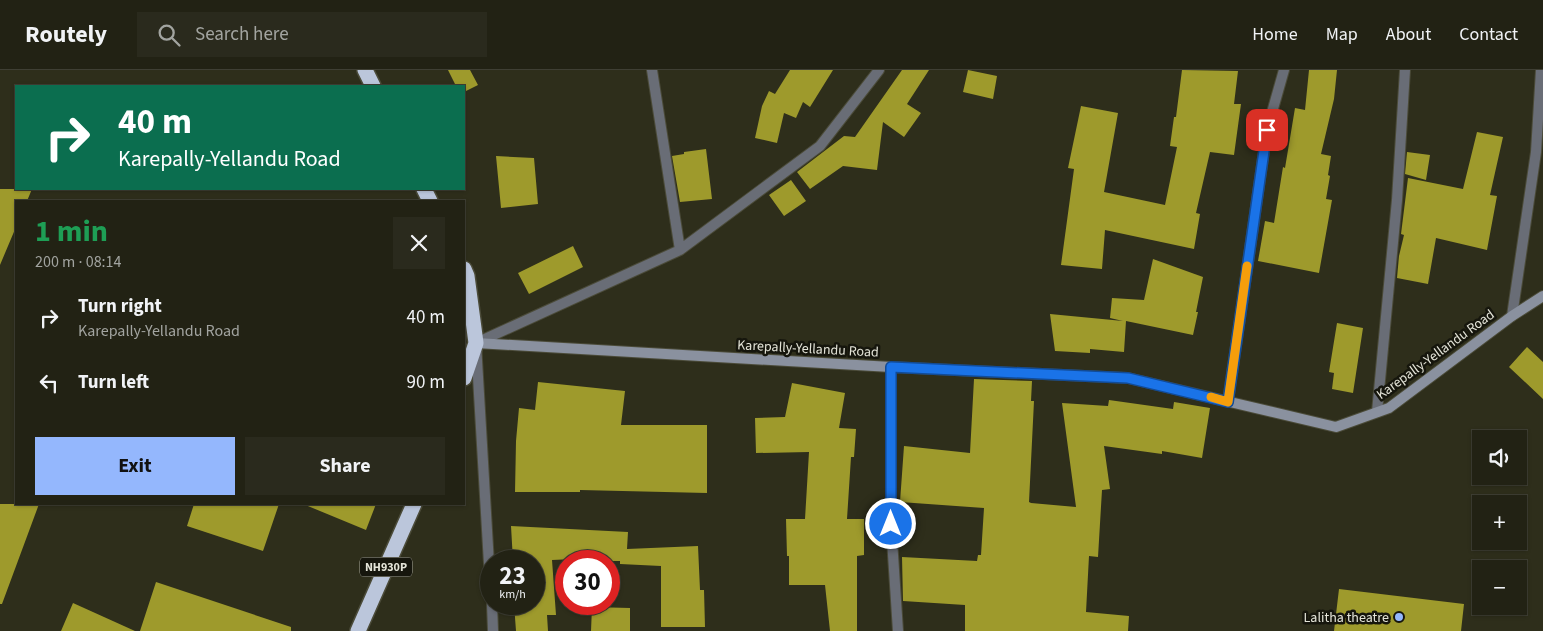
<!DOCTYPE html>
<html lang="en">
<head>
<meta charset="utf-8">
<style>
	:root { --surface:#222214; --page:#2a2a1d; --text:#f1f3f6; --muted:#a2a4a0; --line:#3f3f34; --accent:#94b7fd }
	body { margin:0; font-family:"Source Sans 3",sans-serif; background:var(--page); color:var(--text); height:100vh; display:flex; flex-direction:column; font-size:19px; white-space:nowrap }
	* { box-sizing:border-box; margin:0 }
	p { font-size:16px; color:var(--muted) }
	.icon { flex:none; width:28px; height:28px; fill:none; stroke:currentColor; stroke-width:2; stroke-linecap:round; stroke-linejoin:round }
	.map { position:relative; flex:1; overflow:hidden }
	.sheet { position:absolute; left:15px; top:130px; width:450px; height:305px; display:flex; flex-direction:column; background:var(--surface); border-radius:0px; box-shadow:0 1px 4px #0004,0 0 0 1px var(--line) }
	.sheet>* { flex:none }
	.banner { position:absolute; left:15px; top:15px; width:450px; height:105px; border-radius:0px; box-shadow:0 1px 4px #0004,0 0 0 1px var(--line); background:#0b6e4f; color:#fff; overflow:hidden }
	.fabs { position:absolute; left:1472px; top:360px; display:grid; gap:10px }
	.fabs a { display:grid; place-items:center; width:55px; height:55px; border-radius:0px; background:var(--surface); box-shadow:0 1px 4px #0004,0 0 0 1px var(--line); font-size:25px }
	.speed { position:absolute; left:480px; top:480px; display:flex; gap:10px; font-size:25px; font-weight:700; text-align:center }
	.speed>* { display:grid; place-content:center; width:65px; height:65px; border-radius:50%; background:var(--surface); box-shadow:0 1px 4px #0004,0 0 0 1px var(--line); line-height:1 }
	.speed small { font-size:12px; font-weight:400 }
	.speed .limit { border:8px solid #d22; background:#fff; color:#111 }
	.pin { position:absolute; display:grid; place-items:center; width:42px; height:42px; color:#fff; margin:-21px; border-radius:10px; box-shadow:0 2px 8px #0006 }
	.me { position:absolute; width:55px; margin:-28px; rotate:0deg; stroke-linejoin:round; filter:drop-shadow(0 0 4px #0008) }
	.turn { display:flex; align-items:center; gap:18px; height:105px; padding:0 20px; font-size:22px }
	.turn .icon { width:65px; height:65px; stroke-width:2.5 }
	.turn b { display:block; font-size:35px; line-height:42px }
	.round { display:grid; place-items:center; flex:none; width:52px; height:52px; border-radius:0px; background:var(--page) }
	.overview { display:flex; align-items:center; justify-content:space-between; height:85px; padding:0 20px }
	h1 { font-size:30px; font-weight:700; line-height:38px; color:#1e9e55 }
	.cta { display:flex; gap:10px; margin-top:auto; padding:10px 20px }
	.cta a { flex:1; height:58px; border-radius:0px; background:var(--accent); color:#111; font-size:20px; font-weight:700; line-height:58px; text-align:center }
	.cta a+a { background:var(--page); color:var(--text) }
	ul { padding:0; list-style:none }
	li { display:flex; align-items:center; gap:15px; height:65px; padding:0 20px }
	li div { flex:1 }
	li b { display:block; font-size:19px }
	li em { font-style:normal }
	header { display:flex; align-items:center; gap:30px; box-sizing:border-box; height:70px; padding:0 25px; background:var(--surface); border-bottom:1px solid var(--line) }
	header strong { font-size:24px }
	nav { display:flex; gap:28px; margin-inline-start:auto; font-size:18px }
	.search { width:350px; height:45px; background:var(--page); display:flex; align-items:center; gap:12px; box-sizing:border-box; padding:0 18px; border-radius:0px; color:var(--muted); font-size:19px }
	.map>svg:first-child { display:block }
	.building { fill:#9e9a2c }
	.lines { fill:none; stroke-linecap:round; stroke-linejoin:round }
	.street-casing { stroke:#4b4b39; stroke-width:12 }
	.secondary-casing { stroke:#4b4b39; stroke-width:12 }
	.highway-casing { stroke:#4b4b39; stroke-width:18 }
	.street { stroke:#696d76; stroke-width:10 }
	.secondary { stroke:#8a919f; stroke-width:10 }
	.highway { stroke:#bbc6db; stroke-width:15 }
	.route-casing { stroke:#114b97; stroke-width:12 }
	.route { stroke:#1a73e8; stroke-width:9 }
	.slow { stroke:#f59e0b; stroke-width:9 }
	.poi-dot { fill:#94b7fd; stroke:#16160d; stroke-width:2 }
	.labels { text-anchor:middle; stroke-width:5; stroke-linejoin:round; paint-order:stroke }
	.shield { fill:#16160d; stroke:#a6a69b; stroke-width:1 }
	.shield-label { font-size:12px; font-weight:bold; fill:#e4e4d8 }
	.street-label { font-size:14px; fill:#e4e4d8; stroke:#16160d }
	.poi-label { font-size:14px; fill:#e4e4d8; stroke:#16160d; text-anchor:end }
</style>
</head>
<body>
<header>
<strong>Routely</strong>
<div class="search"><svg class="icon" aria-label="search" viewBox="0 0 24 24"><circle cx="10" cy="10" r="6"/><path d="M15 15l6 6"/></svg>Search here</div>
<nav><a>Home</a><a>Map</a><a>About</a><a>Contact</a></nav>
</header>
<div class="map">
<svg width="1543" height="561" viewBox="0 0 1543 561">
	<rect width="100%" height="100%" fill="#2e2e1b"/>
	<path class="building" d="M448,0H470L478,15L464,22V16H456Z
		M790,0H833L810,37L803,32L796,48L784,43L777,73L755,68L762,36L769,21L775,24Z
		M902,0H929L907,34L921,43L904,67L883,52L877,100L843,96L810,119L797,102L844,66L855,67Z
		M968,0L997,6L993,29L963,22Z
		M1182,0L1238,1L1234,34H1241L1234,85L1210,82L1196,143L1200,144L1194,179L1105,160L1102,199L1061,195L1074,99L1068,98L1081,36L1118,43L1104,122L1165,135L1177,77L1170,76L1174,47H1176Z
		M1309,0H1337L1334,29L1321,84L1331,86L1328,105L1330,106L1326,129L1332,130L1319,203L1258,191L1265,151L1274,153L1283,97L1285,98L1295,38L1305,40Z
		M1477,62L1503,67L1490,125L1497,126L1487,180L1436,168L1428,214L1397,208L1399,186L1404,165L1401,164L1408,108L1463,119Z
		M706,79L712,129L680,132L672,86L684,84V82Z
		M1407,82L1430,85L1426,110L1405,104Z
		M496,86L534,88L538,134L501,138Z
		M791,110L806,131L784,146L769,125Z
		M0,119H32L27,131H16V157L0,195Z
		M573,176L583,197L529,224L518,203Z
		M1153,189L1203,207L1196,242H1198L1193,265L1126,251L1124,282L1090,279V283L1055,281L1050,244L1123,251L1110,248L1112,228L1144,230Z
		M1337,253L1363,258L1353,323L1332,319L1334,303L1329,302Z
		M1527,277L1543,292V329L1509,297Z
		M974,309L1032,311L1031,331H1034L1029,432L1031,433L1076,437L1062,333L1108,336L1109,330L1173,339L1174,332L1210,338L1202,388L1162,381V384L1104,376L1110,419L1102,420L1098,487L1089,486L1086,542L1129,546L1128,561H965V535L903,531L902,487L977,491L978,485H981L984,438L900,432L904,376L970,383Z
		M538,312L625,321L621,355H707V423L580,420V422H515L516,371L519,338L535,340Z
		M792,313L845,323L839,358L856,359L854,387H851L847,449H864V485L857,486V561H830L825,515H789V486H787L786,449H805L809,382L756,383L755,348L785,347Z
		M0,434H39L2,534H0Z
		M194,434H279L263,481L187,456Z
		M303,434H376L366,460Z
		M511,456L628,462L627,479L698,476L700,520H704L705,557H661V496L620,494V491H596V488L552,490L556,545H547L548,561H516L514,534H534V491H513Z
		M156,512L291,557V561H140Z
		M1339,519L1464,534L1461,561H1334Z
		M73,533L135,561H61Z
		M592,537L630,538V561H591Z"/>
	<g class="lines">
		<defs>
			<path id="street" d="M680,180L820,76L879,0
				M1512,246L1536,82L1541,0
				M891,297V454L898,561
				M1228,331L1267,60L1284,0
				M1377,342L1397,130L1405,0
				M491,528L476,273L680,180L652,0
				M492,534L493,561"/>
			<path id="secondary" d="M476,273L891,297L1128,308L1336,357L1389,338L1512,246L1543,226"/>
			<path id="highway" d="M365,0L373,16
				M424,119L430,131
				M464,199L467,206L476,273L464,308
				M358,561L414,434"/>
		</defs>
		<use href="#street" class="street-casing"/>
		<use href="#secondary" class="secondary-casing"/>
		<use href="#highway" class="highway-casing"/>
		<use href="#street" class="street"/>
		<use href="#secondary" class="secondary"/>
		<use href="#highway" class="highway"/>
	</g>
	<g class="lines">
		<defs>
			<path id="route" d="M891,454V297L1128,308L1228,332L1267,60"/>
		</defs>
		<use href="#route" class="route-casing"/>
		<use href="#route" class="route"/>
		<path class="slow" d="M1211,327L1228,332L1247,196"/>
	</g>
	<circle class="poi-dot" cx="1399" cy="547" r="5"/>
	<g class="labels">
		<rect class="shield" x="360" y="487.5" width="52" height="19" rx="4"/>
		<g class="shield-label">
			<text x="386" y="501">NH930P</text>
		</g>
		<g class="street-label">
			<text transform="translate(808 278) rotate(3)" y="5">Karepally-Yellandu Road</text>
			<text transform="translate(1435 284) rotate(-36)" y="5">Karepally-Yellandu Road</text>
		</g>
		<g class="poi-label">
			<text x="1389" y="552">Lalitha theatre</text>
		</g>
	</g>
</svg>
<div class="fabs">
<a><svg class="icon" aria-label="sound" viewBox="0 0 24 24"><path d="M4 9h4l5-4v14l-5-4H4zM17 9q2 3 0 6"/></svg></a>
<a>+</a>
<a>−</a>
</div>
<div class="speed"><div>23<small>km/h</small></div><div class="limit">30</div></div>
<div class="pin" style="left:1267px;top:60px;background:#d93025"><svg class="icon" aria-label="arrive" viewBox="0 0 24 24"><path d="M6 21V4h12l-3 4 3 4H6"/></svg></div>
<svg class="me" style="left:891px;top:454px" viewBox="-20 -20 40 40"><circle r="17" fill="#1a73e8" stroke="#fff" stroke-width="3"/><path d="M0-11L8 9 0 5-8 9z" fill="#fff"/></svg>
<div class="banner">
<div class="turn"><svg class="icon" aria-label="right" viewBox="0 0 24 24"><path d="M7 20v-9h11M14 6l5 5-5 5"/></svg><div><b>40 m</b>Karepally-Yellandu Road</div></div>
</div>
<section class="sheet">
<div class="overview"><div><h1>1 min</h1><p>200 m · 08:14</p></div><a class="round"><svg class="icon" aria-label="close" viewBox="0 0 24 24"><path d="M6 6l12 12M18 6L6 18"/></svg></a></div>
<ul>
<li><svg class="icon" aria-label="right" viewBox="0 0 24 24"><path d="M7 20v-9h11M14 6l5 5-5 5"/></svg><div><b>Turn right</b><p>Karepally-Yellandu Road</p></div><em>40 m</em></li>
<li><svg class="icon" aria-label="left" viewBox="0 0 24 24"><path d="M17 20v-9H6M10 6l-5 5 5 5"/></svg><div><b>Turn left</b></div><em>90 m</em></li>
</ul>
<div class="cta"><a>Exit</a><a>Share</a></div>
</section>
</div>
</body>
</html>
